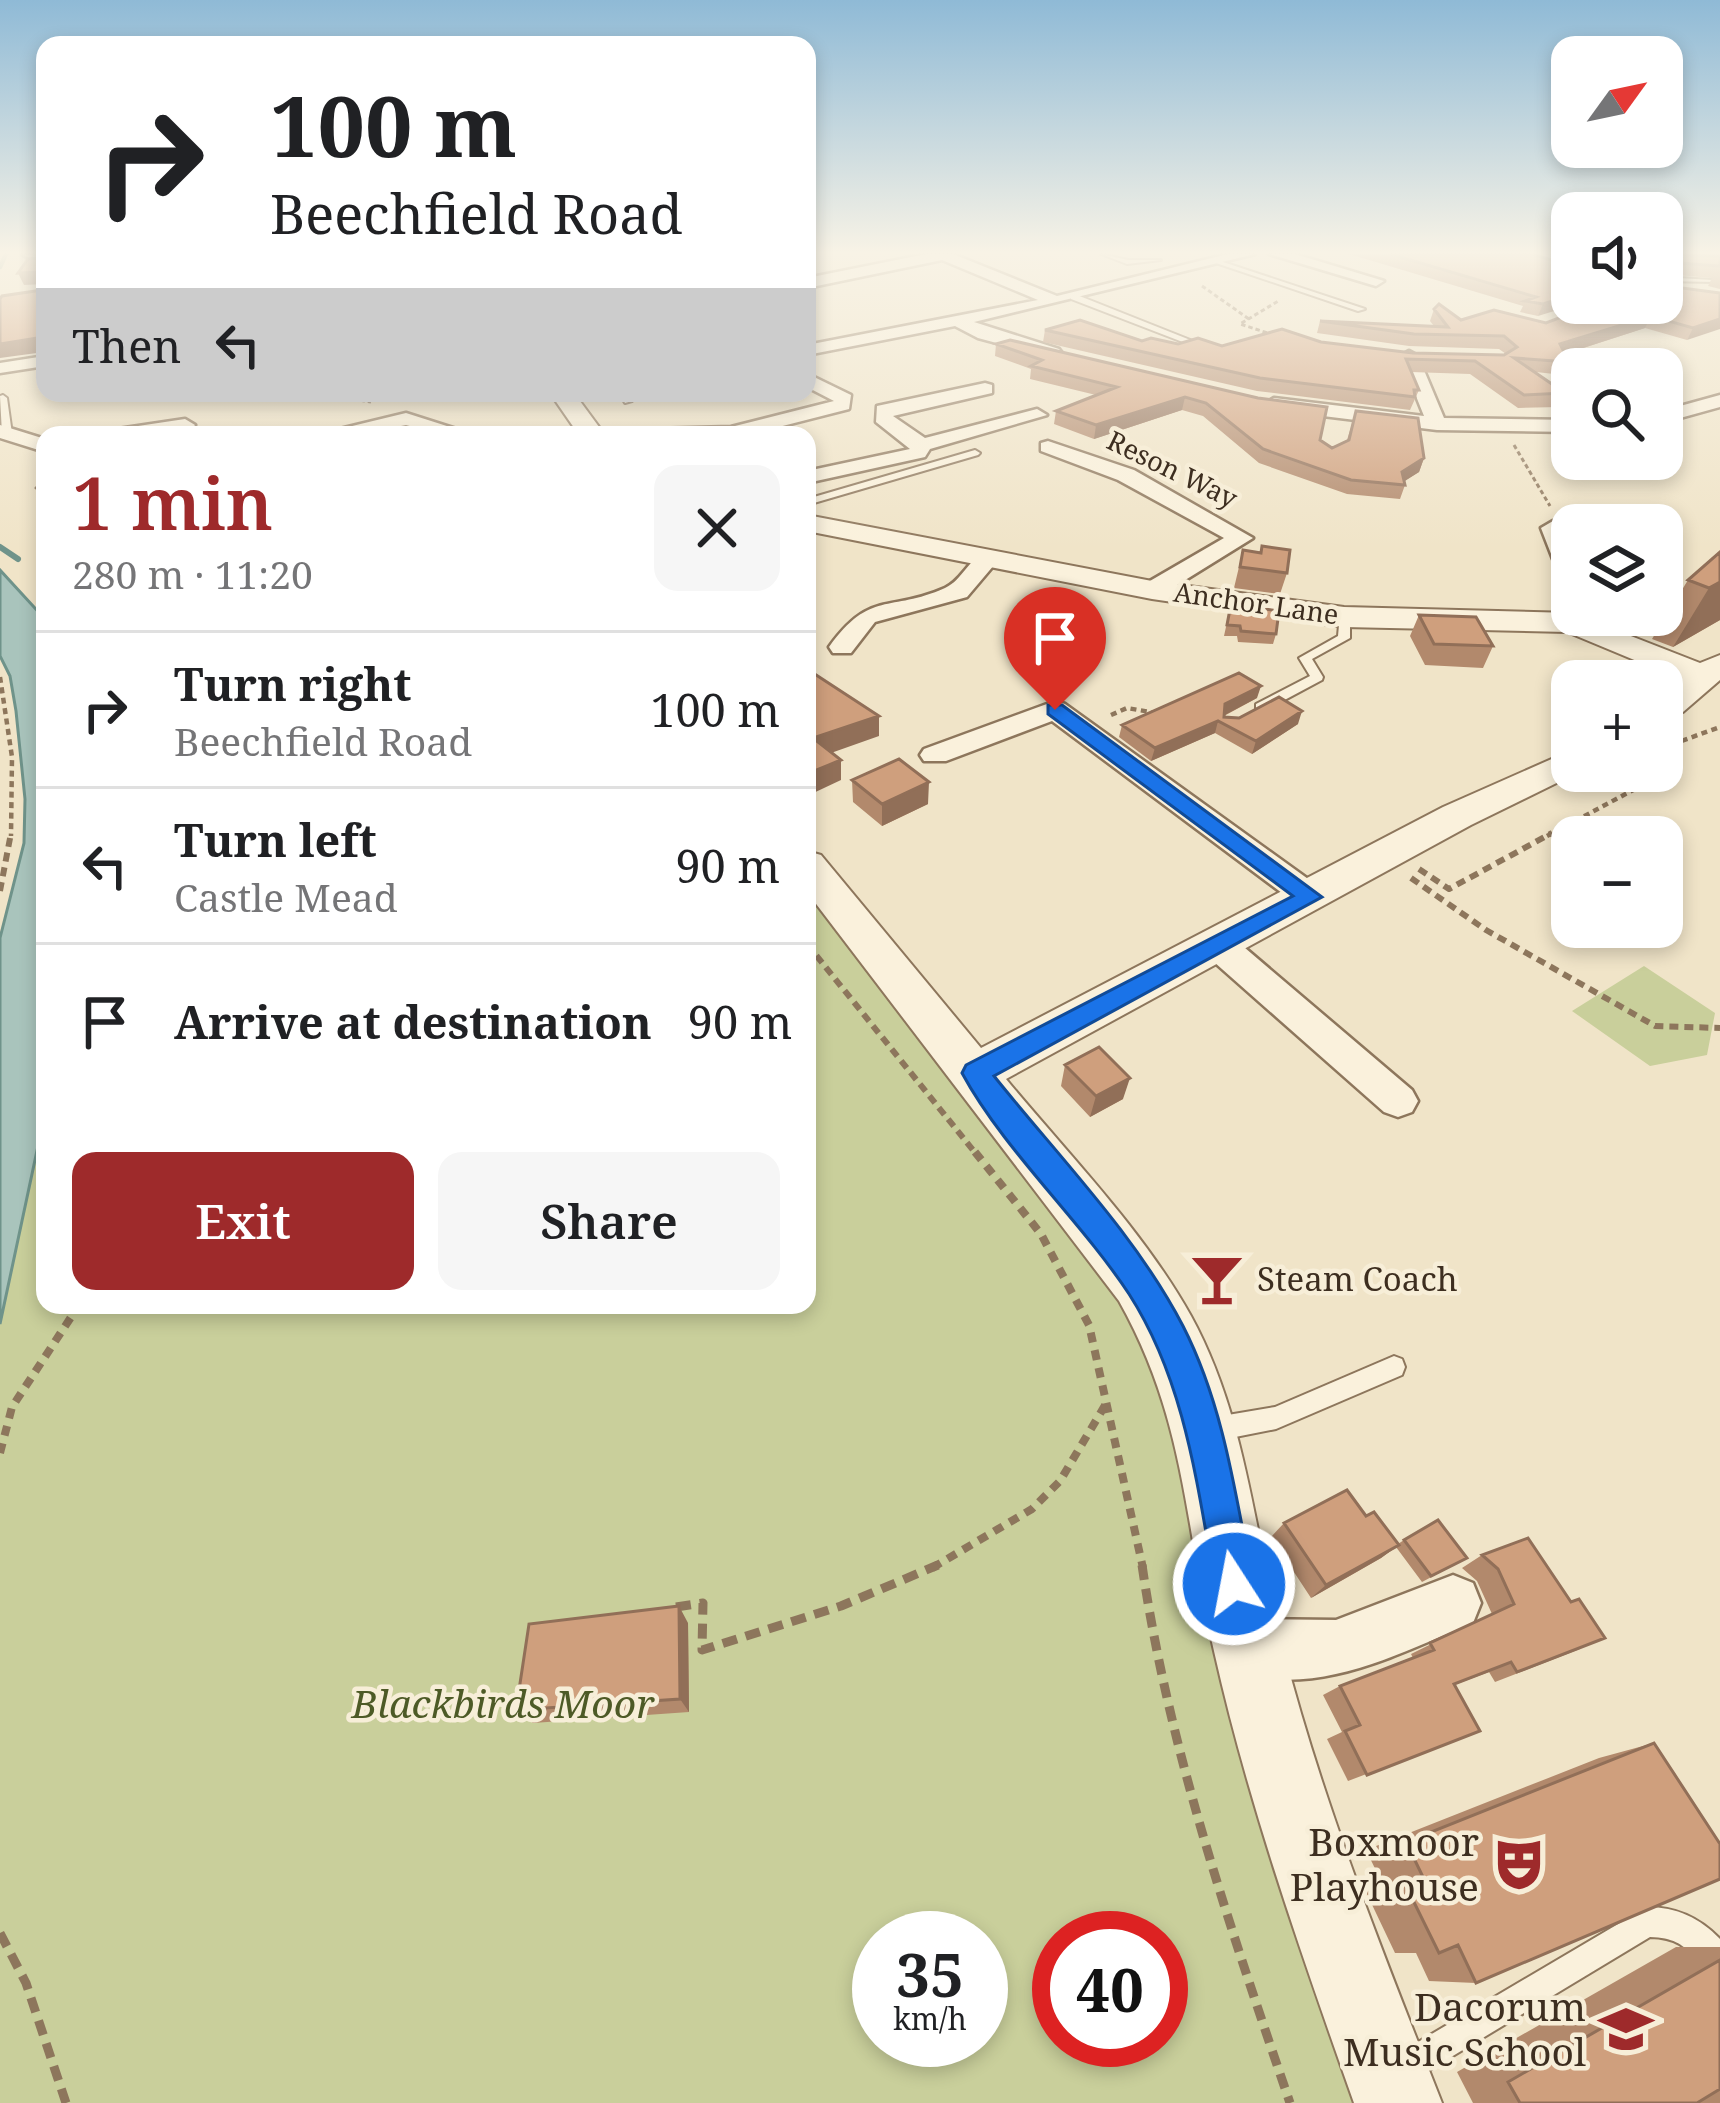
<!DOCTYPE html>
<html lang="en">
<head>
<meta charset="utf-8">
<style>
	:root { --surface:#fff; --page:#f6f6f6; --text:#202124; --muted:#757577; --line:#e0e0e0; --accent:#9e2a2b }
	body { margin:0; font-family:"Noto Serif",serif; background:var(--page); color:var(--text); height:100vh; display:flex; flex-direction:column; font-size:45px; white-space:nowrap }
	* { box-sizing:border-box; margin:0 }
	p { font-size:39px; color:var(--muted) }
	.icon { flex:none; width:66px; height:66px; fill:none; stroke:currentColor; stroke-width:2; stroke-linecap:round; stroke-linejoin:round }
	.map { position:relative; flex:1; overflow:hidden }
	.side { position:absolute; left:36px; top:426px; width:780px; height:888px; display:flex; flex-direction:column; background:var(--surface); border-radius:24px; box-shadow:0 6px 18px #0003 }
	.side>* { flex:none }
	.guide { position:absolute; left:36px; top:36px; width:780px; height:366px; border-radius:24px; box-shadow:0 6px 18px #0003; background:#fff; color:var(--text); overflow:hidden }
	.needle { width:78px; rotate:57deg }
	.tools { position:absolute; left:1551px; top:36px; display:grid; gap:24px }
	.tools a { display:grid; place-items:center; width:132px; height:132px; border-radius:24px; background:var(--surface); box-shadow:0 6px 18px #0003; font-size:60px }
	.speed { position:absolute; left:852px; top:1911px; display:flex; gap:24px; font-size:60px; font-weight:700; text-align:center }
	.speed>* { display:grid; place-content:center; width:156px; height:156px; border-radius:50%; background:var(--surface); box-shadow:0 6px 18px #0003; line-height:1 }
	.speed small { font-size:30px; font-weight:400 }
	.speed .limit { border:18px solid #d22; background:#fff; color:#111 }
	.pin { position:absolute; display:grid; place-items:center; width:102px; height:102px; color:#fff; margin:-123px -51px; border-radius:50% 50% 50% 0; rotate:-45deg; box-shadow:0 0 12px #0007 }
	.pin .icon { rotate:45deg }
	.me { position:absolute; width:132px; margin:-66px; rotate:349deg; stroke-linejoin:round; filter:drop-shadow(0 0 9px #0008) }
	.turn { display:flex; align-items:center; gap:42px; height:252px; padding:0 36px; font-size:54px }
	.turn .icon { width:156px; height:156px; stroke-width:2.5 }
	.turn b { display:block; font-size:84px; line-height:102px }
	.then { display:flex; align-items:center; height:114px; padding:0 36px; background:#0003; gap:24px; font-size:45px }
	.round { display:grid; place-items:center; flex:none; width:126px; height:126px; border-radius:24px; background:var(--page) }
	.overview { display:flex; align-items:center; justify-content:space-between; height:204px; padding:0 36px }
	h1 { font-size:72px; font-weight:600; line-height:90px; color:var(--accent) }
	.cta { display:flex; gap:24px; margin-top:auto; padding:24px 36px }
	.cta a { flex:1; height:138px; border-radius:24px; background:var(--accent); color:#fff; font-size:48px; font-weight:600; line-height:138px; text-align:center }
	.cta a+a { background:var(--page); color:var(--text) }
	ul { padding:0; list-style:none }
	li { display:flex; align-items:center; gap:36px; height:156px; padding:0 36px; border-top:3px solid var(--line) }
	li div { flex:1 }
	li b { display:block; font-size:45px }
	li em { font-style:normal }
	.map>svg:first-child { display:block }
	.green { fill:#c9cf9b; fill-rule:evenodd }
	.water { fill:#a9c4bc; stroke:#6f938a; stroke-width:3 }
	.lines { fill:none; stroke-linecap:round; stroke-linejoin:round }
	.stream-far1 { stroke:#6f938a; stroke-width:4.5 }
	.stream { stroke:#6f938a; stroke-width:6 }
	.service-casing { stroke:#8d765c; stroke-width:4 }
	.minor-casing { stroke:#8d765c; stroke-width:5 }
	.tertiary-casing { stroke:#8d765c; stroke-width:4 }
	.path-far4 { stroke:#8d765c; stroke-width:3; stroke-dasharray:4.5 3; stroke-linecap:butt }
	.path-far3 { stroke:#8d765c; stroke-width:4.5; stroke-dasharray:6 4.5; stroke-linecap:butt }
	.path-far2 { stroke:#8d765c; stroke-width:6; stroke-dasharray:9 6; stroke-linecap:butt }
	.path-far1 { stroke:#8d765c; stroke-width:8; stroke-dasharray:10 8; stroke-linecap:butt }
	.path { stroke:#8d765c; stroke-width:9; stroke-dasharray:15 9; stroke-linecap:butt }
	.service { fill:#faf1dc; fill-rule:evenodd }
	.minor { fill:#faf1dc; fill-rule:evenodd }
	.tertiary { fill:#faf1dc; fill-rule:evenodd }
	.wall { fill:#b2896c }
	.shaded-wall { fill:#916f58 }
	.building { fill:#cf9f7d; stroke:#916f58; stroke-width:3 }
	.route { fill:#1a73e8; stroke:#114b97; stroke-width:3 }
	.labels { text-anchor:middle; stroke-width:9; stroke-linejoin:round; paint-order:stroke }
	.far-street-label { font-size:27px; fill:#3d2e20; stroke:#f7eed8 }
	.poi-label { font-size:33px; fill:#3d2e20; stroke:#f7eed8; text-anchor:start }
	.near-park-label { font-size:39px; font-style:italic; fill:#4d5a26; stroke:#f7eed8 }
	.near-poi-label { font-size:39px; fill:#3d2e20; stroke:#f7eed8; text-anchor:end }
</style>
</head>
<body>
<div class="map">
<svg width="1720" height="2103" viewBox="0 0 1720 2103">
	<rect width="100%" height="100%" fill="#f0e4c8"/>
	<path class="green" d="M807,894L1106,1278L1152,1354L1227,1667L1358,2103H0V1324L45,1113V1305H807ZM879,1938H981V2040H879ZM1059,1938H1161V2040H1059Z
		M1644,966L1715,1013L1707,1055L1650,1066L1572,1011Z"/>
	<path class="water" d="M0,570L45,619V1113L0,1324V938L24,843L25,799L16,711L10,676L0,656Z"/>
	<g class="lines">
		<path class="stream-far1" d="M0,267L6,254"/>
		<path class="stream" d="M0,547L18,559"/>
		<defs>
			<path id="service" d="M1101,254L1128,260H1161L1127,264Z
				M1216,261H1220L1365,309L1358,311L1216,263Z
				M1662,277L1712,280L1716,282L1662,281Z
				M1071,295H1077L1213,349L1206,351L1071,299Z
				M619,393H627L632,401L625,403Z
				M3,395L7,398L12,434L7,437L2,434L0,396Z
				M975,450L980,453L978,455L807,505V499Z
				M1340,614L1350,617V638L1312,659L1323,677L1322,680L1266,710H1256V704L1310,676L1299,658L1338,636Z
				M1394,1356L1402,1359L1405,1367L1402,1375L1276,1429L1210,1442L1202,1438L1198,1430L1202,1422L1210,1418L1275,1407Z
				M1647,1907C1677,1907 1700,1918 1720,1939V1979C1689,1966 1696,1938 1650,1937L1413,2080L1402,2085L1391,2080L1386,2069L1391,2058Z"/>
			<path id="minor" d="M22,254L45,257V268Z
				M926,254H953L1057,296L1228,254H1255L974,322L1059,349L1062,353L1053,358L978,338L955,326L807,355V345L1038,300L942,260L807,288V278Z
				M1269,254H1295L1384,281L1376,286Z
				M1409,351L1418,356L1444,418L1572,420V432L1437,430L1274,410L1264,404L1274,398L1424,416L1400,356Z
				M45,356V366L0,373V363Z
				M812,376L851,395L849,409L747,435H640L650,429L731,427L834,401L807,387V378Z
				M985,383L992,385V393L893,416L925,438L1037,409L1047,415L930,449L925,457L807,483V471L910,449L876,422L877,406Z
				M568,393H605L560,403V395Z
				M1720,395V407L1662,423V411Z
				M406,413L475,435H442L406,425L356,435H315Z
				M185,419L195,425L192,429L108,435L118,429Z
				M0,425L45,439V452L0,438Z
				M1048,441L1134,470L1253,538L1161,595H1143L1139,590L1143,585L1224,538L1118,480L1041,451V443Z
				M1553,521L1561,523L1572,546V584L1560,577L1541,528Z
				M988,551L1000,558L967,597L875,622L851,653H833L829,647C871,589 889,613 945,588C963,580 969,557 988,551Z
				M1584,615H1610L1619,633L1606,641L1597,639Z
				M1055,701L1065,704L1322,889L1327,897L1322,905H1298L1052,721L946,761H924L920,755L924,749Z
				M1218,932L1231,936L1412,1090L1418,1101L1412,1112L1398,1117L1384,1112L1205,954L1200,945L1205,936Z
				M1453,1575L1473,1583L1481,1603L1473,1623C1397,1654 1310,1702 1228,1668L1219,1648L1228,1628L1248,1619L1336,1620Z"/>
			<path id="tertiary" d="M550,393H574L605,435H579Z
				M807,515L1152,581L1344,607L1572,613L1700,663L1720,655V680L1683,712L1662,721V694L1680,679L1567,632L1344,627L1152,599L807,531Z
				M1572,750V771H1581L1471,825L1006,1079C1069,1155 1143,1230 1191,1316C1247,1418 1255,1537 1283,1648C1323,1804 1383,1953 1442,2103H1354C1301,1953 1249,1806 1214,1651C1184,1522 1186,1420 1119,1301L807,892V851L821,855L981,1048L1443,807Z"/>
		</defs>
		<use href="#service" class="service-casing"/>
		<use href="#minor" class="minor-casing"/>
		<use href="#tertiary" class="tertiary-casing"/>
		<path class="path-far4" d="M1202,286L1249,319
			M1274,335L1240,324L1280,300
			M316,393L371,402
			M1514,445L1550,506
			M42,482L36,488L45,492"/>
		<path class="path-far3" d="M0,677L12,757L11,836
			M1111,715L1127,708L1156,713
			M1662,748L1720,727
			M1547,836L1650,781L1632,771"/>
		<path class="path-far2" d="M1419,869L1449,889L1552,833
			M1411,878L1486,930L1655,1026L1720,1028
			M0,891L11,833
			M807,944L977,1155"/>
		<path class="path-far1" d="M975,1152L1041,1234L1089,1325L1143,1568
			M0,1453L12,1407L79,1305
			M932,1568L1032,1509L1060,1481L1107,1402"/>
		<path class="path" d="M1142,1565C1169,1750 1230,1927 1290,2103
			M676,1607L703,1603L702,1650L841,1606L938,1565
			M0,1933L26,1983L66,2103"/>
		<use href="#service" class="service"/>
		<use href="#minor" class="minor"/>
		<use href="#tertiary" class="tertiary"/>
	</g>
	<path class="wall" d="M1349,254H1532L1572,266L1538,316L1520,312L1523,306Z
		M1548,254H1572V261Z
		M1662,254L1720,256V289L1708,286L1712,278L1666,274L1667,286L1720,293L1687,340L1645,328L1565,354L1569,362L1563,375L1536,372L1565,393L1559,407L1518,408L1470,374L1411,372L1419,390L1410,410L1257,391L1043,342L1045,330L1178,344L1222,346L1321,342L1413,353L1504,355L1506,354L1499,349L1409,346L1317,333L1320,321L1434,326L1430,321L1434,309L1461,320L1546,323L1662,303Z
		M1010,340L1320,440L1332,448L1347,440L1356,411L1424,458L1419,472L1404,481L1405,485L1400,499L1347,494L1259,463L1203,416L1182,410L1094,439L1054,424L1056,411L1096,395L1030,379L1031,369L995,356L996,344Z
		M1243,550L1287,573L1280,594L1234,588Z
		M1720,552V620L1673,647L1652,639L1688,580Z
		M1231,604L1276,634L1273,644L1238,642L1237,636H1224Z
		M1419,615L1493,646L1483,668L1425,665L1410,636Z
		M1257,698L1224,716V717L1298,724L1252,754L1215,733L1151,761L1119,737L1122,725Z
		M852,780L928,804L882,826L853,802Z
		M1065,1065L1123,1099L1090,1117L1061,1086Z
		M1366,1516L1398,1544L1404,1540L1467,1558L1422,1582L1396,1547L1381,1558L1311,1598L1271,1537L1284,1523Z
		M1482,1555L1580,1649L1495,1682L1489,1672L1454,1685L1480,1731L1348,1781L1327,1739L1342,1732L1323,1695L1340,1686L1413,1658L1411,1654L1492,1614L1477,1581L1462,1568Z
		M688,1623L689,1712L533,1723L516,1710Z
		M1654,1743L1476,1983L1429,1981L1416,1953H1395L1366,1892L1383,1885L1366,1850L1599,1758Z
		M1676,1947H1720V2103H1473L1457,2072Z"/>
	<path class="shaded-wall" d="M42,272L45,284L24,285L18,273Z
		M1572,295V303H1580L1538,316L1543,304Z
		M1651,316L1645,328L1555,357L1560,344Z
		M1720,319V329L1687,340L1693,328Z
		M38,338L44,352L0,358V344Z
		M1185,397L1182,410L1094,439L1096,425Z
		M1424,458L1419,472L1397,486L1402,472Z
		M1720,582V620L1673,647L1709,588Z
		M1261,686L1257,698L1221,717L1225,704Z
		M1302,711L1298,724L1252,754L1256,741Z
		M879,716V736L814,759L813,738Z
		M1218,721L1215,733L1151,761L1155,748Z
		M841,760V780L807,796V774Z
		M929,782L928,804L882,826V804Z
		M1130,1078L1123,1099L1090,1117L1096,1096Z
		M1399,1545L1381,1558L1311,1598L1326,1585Z
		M679,1606L688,1623L689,1712L680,1699Z"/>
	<path class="building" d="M1390,254H1532L1572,266V295L1543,304L1525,301L1536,297Z
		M1662,254L1720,256V266L1664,262L1667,286L1720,293V319L1693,328L1651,316L1560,344L1569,362L1514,358L1565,393L1524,395L1475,361L1406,359L1419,390H1414L1415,397L1260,378L1045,330L1080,320L1142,341L1151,338L1178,344L1198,338L1222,346L1282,329L1321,342L1413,353L1504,355L1517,347L1504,336L1414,334L1320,321L1448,327L1434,309L1439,304L1461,320L1494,310L1546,323L1598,303H1662Z
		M45,257V344L43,345L38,338L0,344V299L2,296L42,290V272L18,273L28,259Z
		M1010,340L1258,398L1327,407L1320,440L1332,448L1349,440L1356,411L1418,418L1424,458L1402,472L1405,485L1351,480L1263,449L1206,403L1185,397L1096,425L1056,411L1117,387L1031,366L1042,360L996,344Z
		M1262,546L1290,550L1287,573L1240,567L1243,550L1261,553Z
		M1720,552V582L1709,588L1688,580Z
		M1231,604L1279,611L1276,634L1241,631L1240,626L1227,625Z
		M1419,615L1476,617L1493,646L1434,644Z
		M807,669L879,716L813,738L841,760L807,774Z
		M1239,673L1261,686L1225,704L1224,717L1239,718L1279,697L1302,711L1256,741L1218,721L1155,748L1122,725Z
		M899,759L929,782L882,804L852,780Z
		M1099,1047L1130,1078L1096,1096L1065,1065Z
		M1347,1490L1366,1516L1374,1512L1399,1545L1326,1585L1284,1523Z
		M1438,1520L1467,1558L1431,1576L1404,1540Z
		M1528,1538L1571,1602L1579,1599L1605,1638L1517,1672L1511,1662L1454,1684L1480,1731L1367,1775L1345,1731L1360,1725L1340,1686L1434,1650L1430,1643L1514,1604L1498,1569L1482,1555Z
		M679,1606L680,1699L516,1710L529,1624Z
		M1654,1743L1720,1844V1879L1476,1983L1458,1945L1439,1953L1406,1886L1424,1879L1406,1842Z
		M1720,1960V2089L1697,2103H1520L1508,2082Z"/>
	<linearGradient id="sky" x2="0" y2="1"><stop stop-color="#8fbad6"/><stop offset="0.46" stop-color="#f8f3e6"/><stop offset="1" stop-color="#f8f3e6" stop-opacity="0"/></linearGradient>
	<rect width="1720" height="549" fill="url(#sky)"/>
	<path class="route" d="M1048,705H1062L1322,897L994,1076C1058,1156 1136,1235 1183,1326C1224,1406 1236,1497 1253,1584L1248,1597L1234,1603L1221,1597L1215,1584C1197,1484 1185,1381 1129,1294C1081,1221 1003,1149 962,1073L966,1065L1293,896L1048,714Z"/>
	<defs>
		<symbol id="bar-bare" viewBox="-9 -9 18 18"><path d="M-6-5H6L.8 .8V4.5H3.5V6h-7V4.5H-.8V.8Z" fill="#9e2a2b" stroke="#f7eed8" stroke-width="2.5" paint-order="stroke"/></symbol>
		<symbol id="theatre-bare" viewBox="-9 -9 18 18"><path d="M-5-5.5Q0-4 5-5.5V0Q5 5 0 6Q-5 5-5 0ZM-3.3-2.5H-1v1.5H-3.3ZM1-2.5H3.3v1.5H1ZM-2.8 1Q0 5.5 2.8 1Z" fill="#9e2a2b" stroke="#f7eed8" stroke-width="2.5" paint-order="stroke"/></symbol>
		<symbol id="school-bare" viewBox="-9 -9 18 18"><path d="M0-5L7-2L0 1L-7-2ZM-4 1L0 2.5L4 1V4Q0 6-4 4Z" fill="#9e2a2b" stroke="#f7eed8" stroke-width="2.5" paint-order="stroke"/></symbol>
	</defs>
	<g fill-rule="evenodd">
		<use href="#bar-bare" x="1179" y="1241" width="76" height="76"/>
		<use href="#theatre-bare" x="1481" y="1826" width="76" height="76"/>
		<use href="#school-bare" x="1588" y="1991" width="76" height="76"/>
	</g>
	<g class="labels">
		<g class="far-street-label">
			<text transform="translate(1172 470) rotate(26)" y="9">Reson Way</text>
			<text transform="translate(1256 604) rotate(8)" y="9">Anchor Lane</text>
		</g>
		<g class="poi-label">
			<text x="1257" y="1291">Steam Coach</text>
		</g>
		<g class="near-park-label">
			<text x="503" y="1718">Blackbirds Moor</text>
		</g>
		<g class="near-poi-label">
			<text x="1479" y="1856">Boxmoor<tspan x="1479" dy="45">Playhouse</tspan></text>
			<text x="1586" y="2021">Dacorum<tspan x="1586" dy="45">Music School</tspan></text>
		</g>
	</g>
</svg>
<div class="tools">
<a><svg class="needle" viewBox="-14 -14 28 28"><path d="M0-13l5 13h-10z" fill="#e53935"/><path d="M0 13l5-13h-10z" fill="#757577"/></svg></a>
<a><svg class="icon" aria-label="sound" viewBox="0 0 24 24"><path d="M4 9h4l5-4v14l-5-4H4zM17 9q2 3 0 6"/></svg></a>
<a><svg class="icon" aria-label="search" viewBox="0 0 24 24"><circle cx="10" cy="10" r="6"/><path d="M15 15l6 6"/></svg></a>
<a><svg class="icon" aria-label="layers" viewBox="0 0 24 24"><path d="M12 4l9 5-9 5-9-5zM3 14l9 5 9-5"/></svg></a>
<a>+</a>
<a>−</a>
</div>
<div class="speed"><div>35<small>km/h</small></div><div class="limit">40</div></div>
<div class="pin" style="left:1055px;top:710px;background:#d93025"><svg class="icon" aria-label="arrive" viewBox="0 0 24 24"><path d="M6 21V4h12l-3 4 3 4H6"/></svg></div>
<svg class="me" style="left:1234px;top:1584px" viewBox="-20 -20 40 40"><circle r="17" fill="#1a73e8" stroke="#fff" stroke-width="3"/><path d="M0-11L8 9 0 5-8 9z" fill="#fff"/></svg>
<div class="guide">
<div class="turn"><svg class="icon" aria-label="right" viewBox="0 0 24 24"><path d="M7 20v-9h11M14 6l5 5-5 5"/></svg><div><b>100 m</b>Beechfield Road</div></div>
<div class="then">Then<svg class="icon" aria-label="left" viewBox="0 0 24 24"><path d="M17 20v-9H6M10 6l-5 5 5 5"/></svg></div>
</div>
<section class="side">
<div class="overview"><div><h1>1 min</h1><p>280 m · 11:20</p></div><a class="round"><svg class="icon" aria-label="close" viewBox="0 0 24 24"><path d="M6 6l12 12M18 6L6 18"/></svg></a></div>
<ul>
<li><svg class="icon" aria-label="right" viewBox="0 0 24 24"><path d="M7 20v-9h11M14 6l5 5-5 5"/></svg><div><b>Turn right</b><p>Beechfield Road</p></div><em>100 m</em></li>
<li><svg class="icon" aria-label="left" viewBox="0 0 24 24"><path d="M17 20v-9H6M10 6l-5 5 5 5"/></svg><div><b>Turn left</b><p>Castle Mead</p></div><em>90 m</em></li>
<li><svg class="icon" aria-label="arrive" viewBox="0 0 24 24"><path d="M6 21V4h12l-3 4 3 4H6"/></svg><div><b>Arrive at destination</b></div><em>90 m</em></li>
</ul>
<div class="cta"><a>Exit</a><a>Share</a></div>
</section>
</div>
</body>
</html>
